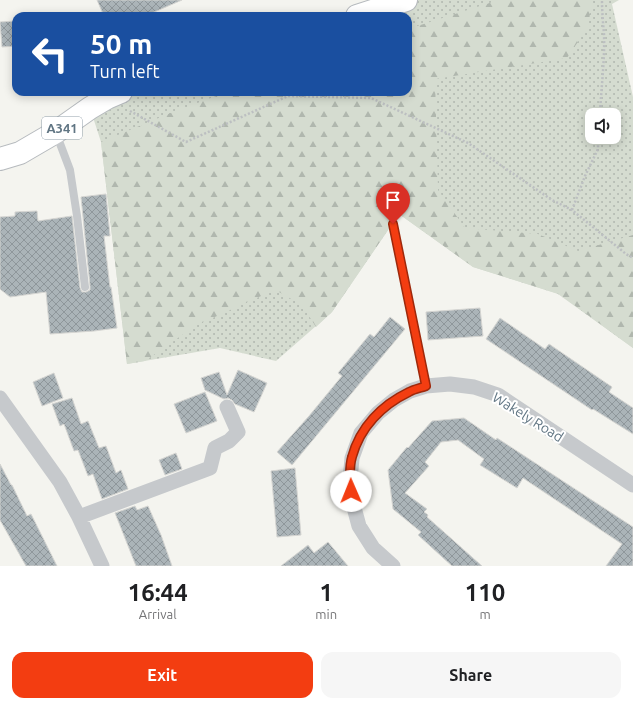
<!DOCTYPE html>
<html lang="en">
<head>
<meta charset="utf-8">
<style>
	:root { --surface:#fff; --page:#f6f6f6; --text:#202124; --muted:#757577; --accent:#f33d11 }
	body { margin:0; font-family:Ubuntu,sans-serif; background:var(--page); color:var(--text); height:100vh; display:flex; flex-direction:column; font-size:15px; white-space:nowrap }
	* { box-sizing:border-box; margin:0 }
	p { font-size:13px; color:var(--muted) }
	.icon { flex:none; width:22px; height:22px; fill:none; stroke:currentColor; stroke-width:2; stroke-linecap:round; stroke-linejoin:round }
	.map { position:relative; height:566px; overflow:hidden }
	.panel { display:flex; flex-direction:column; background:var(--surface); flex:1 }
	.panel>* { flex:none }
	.top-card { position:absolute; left:12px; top:12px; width:400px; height:84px; border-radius:12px; box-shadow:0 2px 10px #0003; background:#1a4fa0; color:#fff; overflow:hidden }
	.tools { position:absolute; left:585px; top:108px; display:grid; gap:8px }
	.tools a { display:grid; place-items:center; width:36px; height:36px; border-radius:8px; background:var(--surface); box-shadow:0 2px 10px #0003; font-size:20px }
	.pin { position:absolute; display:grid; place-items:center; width:34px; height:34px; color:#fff; margin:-41px -17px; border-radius:50% 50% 50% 0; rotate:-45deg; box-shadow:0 0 4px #0007 }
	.pin .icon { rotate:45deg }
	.me { position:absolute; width:44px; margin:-22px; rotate:359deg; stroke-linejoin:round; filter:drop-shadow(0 0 3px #0008) }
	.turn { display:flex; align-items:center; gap:14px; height:84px; padding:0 12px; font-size:18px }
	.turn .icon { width:52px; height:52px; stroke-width:2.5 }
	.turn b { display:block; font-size:28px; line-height:34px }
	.eta { display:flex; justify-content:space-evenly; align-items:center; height:68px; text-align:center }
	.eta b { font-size:24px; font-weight:700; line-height:28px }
	.primary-button { display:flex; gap:8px; margin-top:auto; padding:8px 12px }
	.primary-button a { flex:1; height:46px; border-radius:12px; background:var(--accent); color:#fff; font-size:16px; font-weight:700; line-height:46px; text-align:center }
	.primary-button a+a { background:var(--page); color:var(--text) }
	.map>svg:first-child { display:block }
	.grass { fill:url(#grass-dots); fill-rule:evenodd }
	.forest { fill:url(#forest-firs) }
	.building { fill:url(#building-cross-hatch); stroke:#d5d5d2 }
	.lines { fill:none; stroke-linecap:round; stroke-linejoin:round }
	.primary-casing { stroke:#b6babe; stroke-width:24 }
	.path { stroke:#bcbfc1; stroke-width:2.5; stroke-dasharray:2 2; stroke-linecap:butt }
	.service { stroke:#c6c9cc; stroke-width:8 }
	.minor { stroke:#c6c9cc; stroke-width:15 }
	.primary { stroke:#fff; stroke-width:22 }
	.route-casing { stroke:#9e280b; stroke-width:10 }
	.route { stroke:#f33d11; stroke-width:7 }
	.labels { text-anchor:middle; stroke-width:4; stroke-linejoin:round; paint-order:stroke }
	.shield { fill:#fff; stroke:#909ea8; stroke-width:1 }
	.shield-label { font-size:13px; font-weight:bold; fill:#607583 }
	.street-label { font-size:14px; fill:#607583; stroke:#fff }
</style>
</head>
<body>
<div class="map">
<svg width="633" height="566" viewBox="0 0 633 566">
	<defs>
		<pattern id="grass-dots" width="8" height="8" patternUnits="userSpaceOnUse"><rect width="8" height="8" fill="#d5dcd0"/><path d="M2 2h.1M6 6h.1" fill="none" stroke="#b0b7ae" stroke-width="1.8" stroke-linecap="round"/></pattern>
		<pattern id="forest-firs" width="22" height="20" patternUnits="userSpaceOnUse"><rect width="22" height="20" fill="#d5dcd0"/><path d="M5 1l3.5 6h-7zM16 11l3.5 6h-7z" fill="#b0b7ae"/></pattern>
		<pattern id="building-cross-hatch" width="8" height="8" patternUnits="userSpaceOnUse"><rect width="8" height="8" fill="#abb4b8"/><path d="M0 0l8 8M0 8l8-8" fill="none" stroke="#8f979b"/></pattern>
	</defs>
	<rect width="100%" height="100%" fill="#f4f4ef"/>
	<path class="grass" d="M406,0H619L612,4L633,97V348L558,294L473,267L399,214L332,312L276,361L220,348L127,364L101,142L90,108L121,92H408V16H357ZM592,115H614V137H592Z"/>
	<path class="forest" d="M499,0H592L588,27L567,58L435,79L438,190L465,228L538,234L578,251L633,235V348L559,294L473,267L399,214L332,312L316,327L302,305L279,292L272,291L195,326L145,361L127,364L101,142L173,112L227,92H408V29Z"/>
	<path class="building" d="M97,0H182L145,16H104Z
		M16,21V46L2,47L0,22Z
		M106,194L110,236H104L110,287H111L117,328L94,331L50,334L46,292L10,297L0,289V217L15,216V212L37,211L38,221L72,216L80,288L82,292H86L90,290V286L81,197Z
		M480,308L483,336L428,340L426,312Z
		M390,317L405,329L292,465L277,452L309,416L342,376L338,373L370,334L374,337Z
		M500,318L545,349L549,344L612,387L609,392L633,408V434L593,409L592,410L486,339Z
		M238,370L267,383L254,412L235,404L232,400L228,398L224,399L205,390L201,378L219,372L227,395Z
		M54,373L63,398L42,406L33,382Z
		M205,392L217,421L186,433L174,404Z
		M72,398L81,424L88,421L99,448L106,446L116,473L121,470L128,489L102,499L93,474L88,476L78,450L74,451L64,424L60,426L52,404Z
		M464,418L496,440L497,438L633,527V566H606L622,544L523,478L517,488L480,465L484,459L458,440L441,442L425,462L429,466L405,493L427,509L424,512L428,515L427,517L482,566H452L418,535L421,532L393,509L388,470L407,447L408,448L432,421Z
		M176,453L182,469L165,475L159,460Z
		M0,464L11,485H12L27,516L31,514L57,566H26L0,520Z
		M295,468L301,535L277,537L271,471Z
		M135,506L137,510L148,506L161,535L172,566H136L115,513Z
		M328,542L348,566H281L308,545L314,553Z"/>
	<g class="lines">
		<defs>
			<path id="primary" d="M357,16L406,0
				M0,159L20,153L56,132L90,108L107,98L121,92"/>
		</defs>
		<use href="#primary" class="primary-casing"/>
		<path class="path" d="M130,111L186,142L288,96L371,98L468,143L552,200L572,210L626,254L633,258
			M600,115C601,88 605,61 604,34C603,23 602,11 602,0
			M572,210L585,176L598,149V137"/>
		<path class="service" d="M56,133L70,170L77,216L85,287
			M393,224L426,386"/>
		<path class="minor" d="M0,398L60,482L79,517L102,566
			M79,517L210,468L215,448L229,441L238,432L227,407
			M393,566L373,548L359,526L352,500L350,481L352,458L361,433L378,413L394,400L410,391L426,386L450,384L474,387L498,395L633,485"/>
		<use href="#primary" class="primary"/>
	</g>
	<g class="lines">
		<defs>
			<path id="route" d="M351,491C350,481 349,467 352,457C360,427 382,405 409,392C414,389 421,388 426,386L393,224"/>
		</defs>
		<use href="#route" class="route-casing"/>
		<use href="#route" class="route"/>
	</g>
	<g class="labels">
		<rect class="shield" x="42" y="117" width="40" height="22" rx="3"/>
		<g class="shield-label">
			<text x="62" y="133">A341</text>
		</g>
		<g class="street-label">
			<text transform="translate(528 417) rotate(32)" y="5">Wakely Road</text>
		</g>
	</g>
</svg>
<div class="tools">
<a><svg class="icon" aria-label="sound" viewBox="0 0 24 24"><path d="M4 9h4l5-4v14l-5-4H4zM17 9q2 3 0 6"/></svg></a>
</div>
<div class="pin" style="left:393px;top:224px;background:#d93025"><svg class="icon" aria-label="arrive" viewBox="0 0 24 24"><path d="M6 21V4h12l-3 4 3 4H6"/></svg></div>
<svg class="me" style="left:351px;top:491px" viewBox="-20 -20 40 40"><circle r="19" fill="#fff"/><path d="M0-13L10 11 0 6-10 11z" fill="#f33d11"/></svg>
<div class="top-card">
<div class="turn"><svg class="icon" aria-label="left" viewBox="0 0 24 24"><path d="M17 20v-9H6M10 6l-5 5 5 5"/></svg><div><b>50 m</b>Turn left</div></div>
</div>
</div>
<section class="panel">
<div class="eta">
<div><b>16:44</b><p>Arrival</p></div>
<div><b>1</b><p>min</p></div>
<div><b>110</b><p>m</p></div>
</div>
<div class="primary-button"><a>Exit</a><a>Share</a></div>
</section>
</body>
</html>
